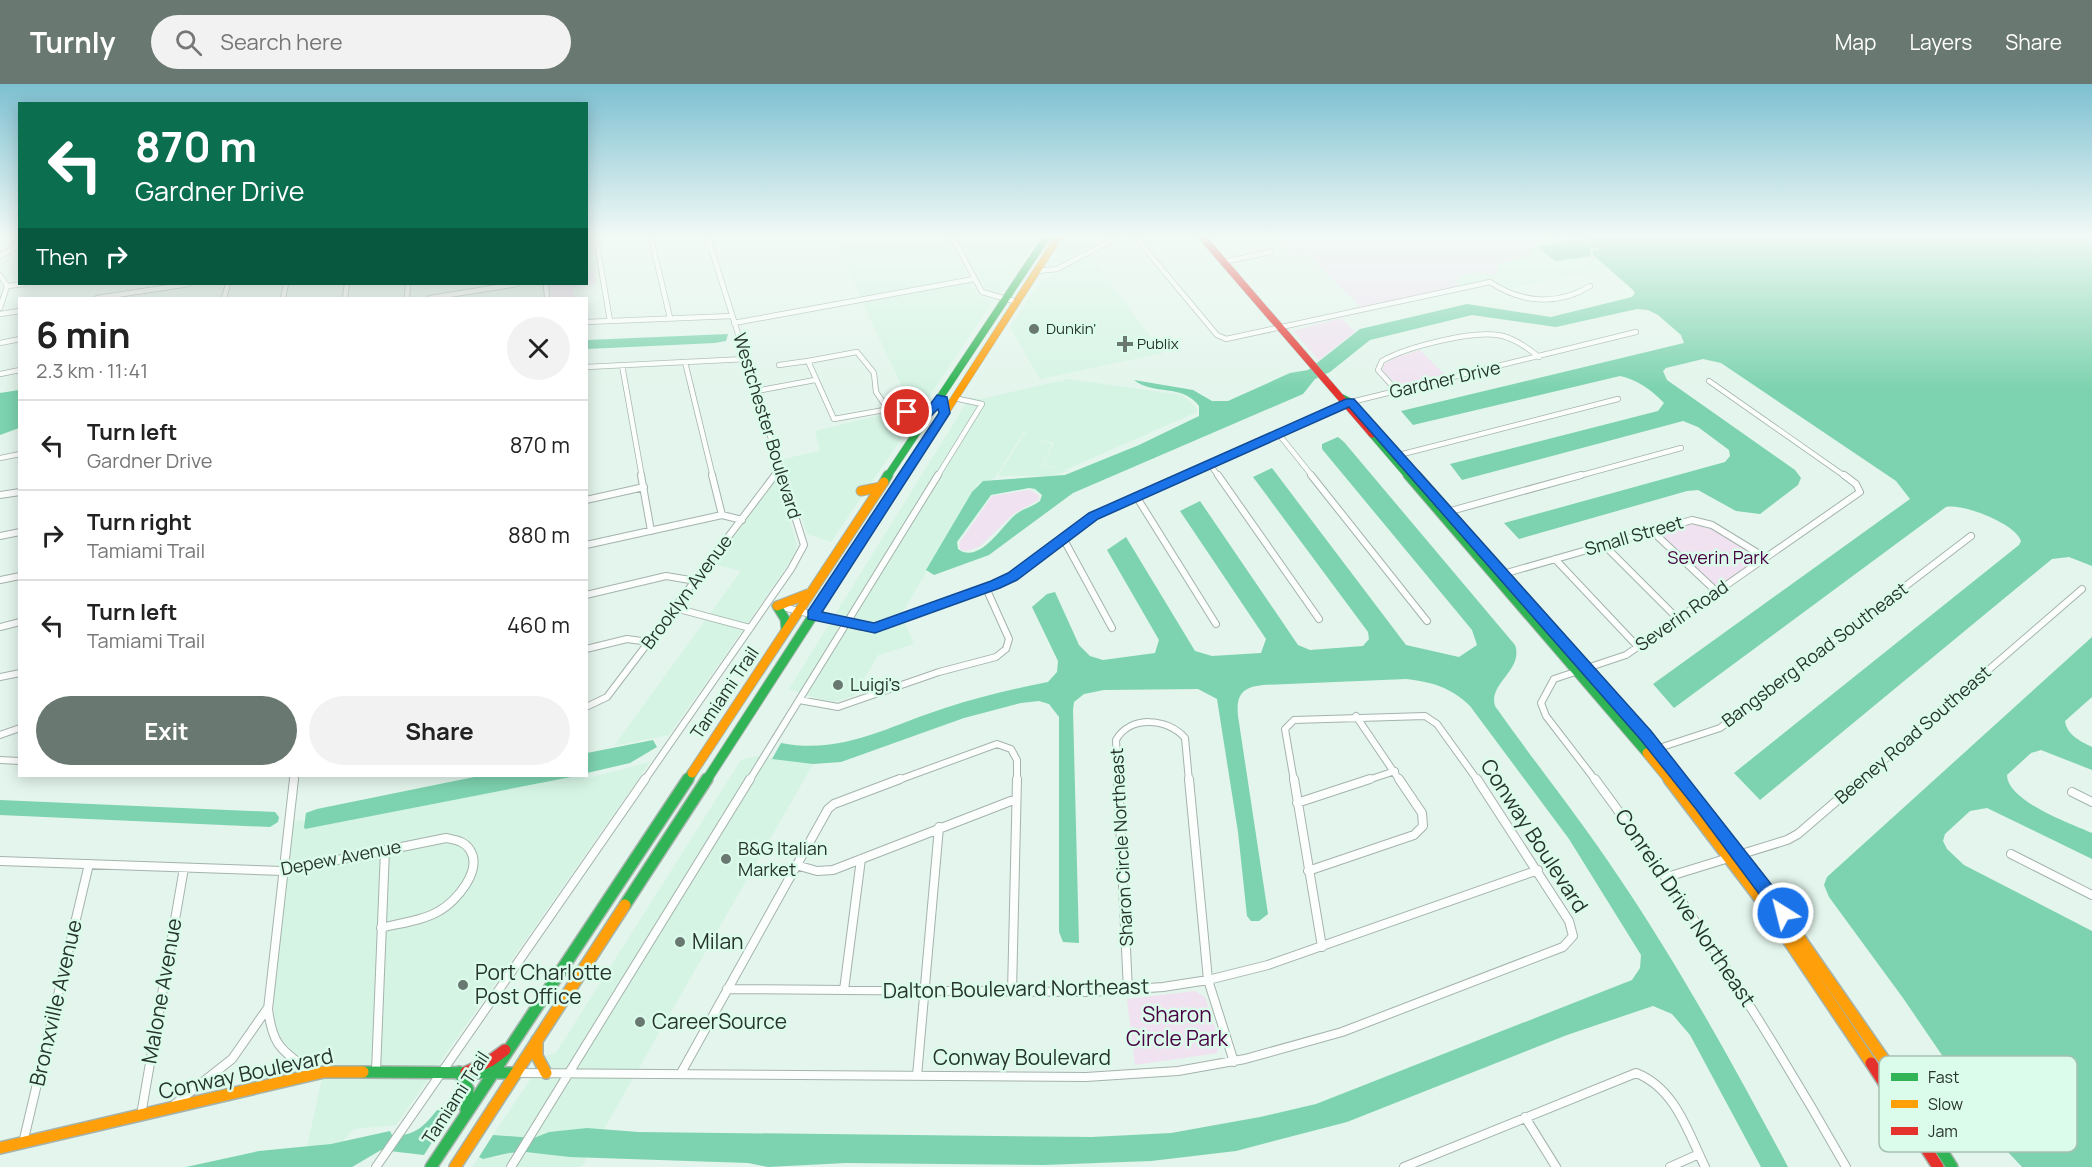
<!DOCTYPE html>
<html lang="en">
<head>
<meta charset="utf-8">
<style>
	:root { --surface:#fff; --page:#f2f2f2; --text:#222; --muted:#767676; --line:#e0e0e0; --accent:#697870 }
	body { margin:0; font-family:Manrope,sans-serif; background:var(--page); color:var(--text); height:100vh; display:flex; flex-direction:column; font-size:22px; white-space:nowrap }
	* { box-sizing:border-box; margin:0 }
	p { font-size:20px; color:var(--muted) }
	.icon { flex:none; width:33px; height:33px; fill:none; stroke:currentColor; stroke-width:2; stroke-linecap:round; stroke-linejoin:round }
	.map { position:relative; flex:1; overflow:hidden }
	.details { position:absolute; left:18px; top:213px; width:570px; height:480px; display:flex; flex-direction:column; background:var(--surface); border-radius:0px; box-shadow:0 3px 15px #0003 }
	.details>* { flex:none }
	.hud { position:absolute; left:18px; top:18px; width:570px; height:183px; border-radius:0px; box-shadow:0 3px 15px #0003; background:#0b6e4f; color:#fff; overflow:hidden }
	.pin { position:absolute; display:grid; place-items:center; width:51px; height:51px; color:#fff; margin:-26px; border:3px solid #fff; border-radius:50%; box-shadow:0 2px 6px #0007 }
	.me { position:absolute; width:66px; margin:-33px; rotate:324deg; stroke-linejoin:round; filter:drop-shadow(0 0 4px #0008) }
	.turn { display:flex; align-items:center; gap:21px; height:126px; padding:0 18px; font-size:27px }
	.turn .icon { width:78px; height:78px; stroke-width:2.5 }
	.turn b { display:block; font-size:42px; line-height:51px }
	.then { display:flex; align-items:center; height:57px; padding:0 18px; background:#0003; gap:12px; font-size:22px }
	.round { display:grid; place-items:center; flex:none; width:63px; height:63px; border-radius:32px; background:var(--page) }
	.headline { display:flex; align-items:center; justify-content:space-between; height:102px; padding:0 18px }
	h1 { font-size:36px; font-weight:700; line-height:45px }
	.cta { display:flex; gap:12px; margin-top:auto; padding:12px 18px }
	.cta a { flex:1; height:69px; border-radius:36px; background:var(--accent); color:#fff; font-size:24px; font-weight:700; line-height:69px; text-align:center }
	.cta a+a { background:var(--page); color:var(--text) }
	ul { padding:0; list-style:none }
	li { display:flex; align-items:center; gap:18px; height:90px; padding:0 18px; border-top:2px solid var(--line) }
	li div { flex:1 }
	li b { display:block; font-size:22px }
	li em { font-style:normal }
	header { display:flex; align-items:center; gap:36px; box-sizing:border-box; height:84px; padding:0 30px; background:var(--accent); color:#fff }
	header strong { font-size:28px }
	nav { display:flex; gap:33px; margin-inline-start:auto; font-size:21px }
	.search { width:420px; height:54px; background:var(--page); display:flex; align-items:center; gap:15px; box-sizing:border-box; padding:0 21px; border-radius:33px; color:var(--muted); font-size:22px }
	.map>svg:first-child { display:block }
	.built { fill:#d5f4e4 }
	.green { fill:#f0e2f0 }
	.water { fill:#7dd3af; fill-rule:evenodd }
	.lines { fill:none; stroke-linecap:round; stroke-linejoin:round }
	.street-far2-casing { stroke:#a5b3ac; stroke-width:6 }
	.street-far1-casing { stroke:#a5b3ac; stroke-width:8 }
	.street-casing { stroke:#a5b3ac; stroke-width:10 }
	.fast-far2-casing { stroke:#a5b3ac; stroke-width:8 }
	.fast-far1-casing { stroke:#a5b3ac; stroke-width:11 }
	.fast-casing { stroke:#a5b3ac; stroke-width:14 }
	.slow-far2-casing { stroke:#a5b3ac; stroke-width:8 }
	.slow-far1-casing { stroke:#a5b3ac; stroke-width:11 }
	.slow-casing { stroke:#a5b3ac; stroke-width:14 }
	.jam-far1-casing { stroke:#a5b3ac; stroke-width:8 }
	.jam-casing { stroke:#a5b3ac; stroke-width:14 }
	.street-far2 { stroke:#fbfefc; stroke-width:4.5 }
	.street-far1 { stroke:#fbfefc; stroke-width:6 }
	.street { stroke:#fbfefc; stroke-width:8 }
	.fast-far2 { stroke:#30b455; stroke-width:7 }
	.fast-far1 { stroke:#30b455; stroke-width:9 }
	.fast { stroke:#30b455; stroke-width:11 }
	.slow-far2 { stroke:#ff9f0a; stroke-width:7 }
	.slow-far1 { stroke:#ff9f0a; stroke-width:9 }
	.slow { stroke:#ff9f0a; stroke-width:11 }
	.jam-far1 { stroke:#e5322d; stroke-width:7 }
	.jam { stroke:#e5322d; stroke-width:11 }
	.route { fill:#1a73e8; stroke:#114b97; stroke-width:1.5 }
	.poi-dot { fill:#697870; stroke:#dcfceb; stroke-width:2 }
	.labels { text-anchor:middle; stroke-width:5; stroke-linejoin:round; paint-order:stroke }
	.far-poi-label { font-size:15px; fill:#27342e; stroke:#dcfceb; text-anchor:start }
	.street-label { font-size:18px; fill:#27342e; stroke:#dcfceb }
	.park-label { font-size:18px; fill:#4a0144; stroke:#dcfceb }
	.poi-label { font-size:18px; fill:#27342e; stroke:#dcfceb; text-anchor:start }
	.near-street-label { font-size:21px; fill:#27342e; stroke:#dcfceb }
	.near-poi-label { font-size:21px; fill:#27342e; stroke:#dcfceb; text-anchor:start }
	.near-park-label { font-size:21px; fill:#4a0144; stroke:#dcfceb }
	.key { fill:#dcfceb; stroke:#a6c0b2; stroke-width:1.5 }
	.key-label { font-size:16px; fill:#27342e }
</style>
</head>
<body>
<header>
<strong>Turnly</strong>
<div class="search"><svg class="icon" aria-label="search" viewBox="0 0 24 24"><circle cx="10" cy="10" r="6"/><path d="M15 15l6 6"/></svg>Search here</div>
<nav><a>Map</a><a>Layers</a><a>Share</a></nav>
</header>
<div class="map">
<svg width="2092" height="1083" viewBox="0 0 2092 1083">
	<rect width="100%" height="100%" fill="#e3f5ec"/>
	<path class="built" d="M833,154H948L969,193L861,214Z
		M959,154H1038L1000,211L985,206Z
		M1065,154H1108L1045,184Z
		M1545,154L1571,156L1539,163L1555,177L1590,172L1589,165L1603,163L1597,173L1608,184L1513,204L1494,199L1458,203L1455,197L1459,192L1530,172L1528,169L1531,162Z
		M1088,170L1163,269L1040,295L1010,243L1041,197Z
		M970,198L979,212L993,217L922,323L912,324L862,218Z
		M1068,295L1182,311L1197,324V328L1065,386L1043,381L1054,359L1028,352L1024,347L995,394L978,400L901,531L914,560L878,571L854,612L831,619L789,605L970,313L981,315Z
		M885,330L914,336L831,458L807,450L783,375L820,367L815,347Z
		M1024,350L1052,360L1042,382L1069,387L1050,392H998Z
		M776,387L797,461L793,474L669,651L614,662L741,487L707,478Z
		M756,672L813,680L604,1045L587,1044L549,1048L534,1054L493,1051L546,972L556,969L741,676Z
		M650,678L396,1041L354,1045L342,1058L307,1063L325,981L312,979L296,970L280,954L274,933V911L292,738L303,736L305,745L589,689L585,695Z
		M509,1069L568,1071L587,1074L581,1083H472L479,1073H500Z"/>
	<path class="green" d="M1277,154H1582L1596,157L1546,154L1545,157L1531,162L1533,168L1528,169L1530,172L1496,180L1499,186L1494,191C1481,188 1466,186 1455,197L1460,201L1458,203L1362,224L1307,170L1295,173Z
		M594,189L596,200L573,204L575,214H552L550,200H586L587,190Z
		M1341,234L1355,248L1319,276L1293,247Z
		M1420,266L1445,291L1399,301L1382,287L1384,280L1397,273Z
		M1029,406L1039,411L1038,416L1012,431L979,463L965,467L960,465V458L992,412Z
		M1689,439C1706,438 1749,460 1756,476L1719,502H1714L1661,452L1662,447Z
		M1195,907L1205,913L1220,961L1217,969L1135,981L1127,915Z"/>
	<path class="water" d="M1582,154H2092V482L2069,473L2052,475L1760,716L1734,689L2019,461L2021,457C2016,440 1963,419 1946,423L1674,624L1653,600L1910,415L1896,397L1721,279L1703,275L1666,284L1663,287L1667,296L1795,386L1801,394L1798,401L1760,430L1736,427L1698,406L1687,407L1519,455L1504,439L1725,378L1730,372L1729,366L1698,343L1683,337L1462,396L1450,380L1658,327L1664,319C1652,306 1636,295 1620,292L1413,341L1401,327L1684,259L1681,251L1658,231L1648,226L1637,225L1556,243L1472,231L1370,256L1330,288L1315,295L1303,310L1073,409L989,471L934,491L926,486L972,408L983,397L1065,391L1139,361L1199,332V322C1182,299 1154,312 1134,296L1193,306L1212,317H1228L1290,289L1308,286L1360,245L1467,220L1551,233L1632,213L1635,209L1633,206L1593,171V166L1603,163L1590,165L1591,172L1555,177L1538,163L1577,155L1585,158L1595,157ZM1029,404L1035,405L1042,411L1040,417C1032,423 1022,425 1015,431C1002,442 979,481 958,465L957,458L991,411Z
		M728,250L726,257L715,259L587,265V256Z
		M19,306V344L0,351V309Z
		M1338,353L1344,358L1515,561C1524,586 1488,599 1495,622C1535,679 1579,733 1618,792C1681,885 1735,984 1788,1083H1761L1690,951L1672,930L1653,922L1567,951L1347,1038L1236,1067L1151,1077L1044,1081L846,1079L768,1083L748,1079L570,1073L525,1068L509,1069L483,1075L479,1073L493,1051L534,1054L549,1048L587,1044L638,1048L1092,1053L1171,1049L1260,1033L1316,1020L1632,896L1640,884L1641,871L1569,755L1470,622C1451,603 1431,598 1406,595L1263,601C1242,603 1236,611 1238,632L1268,830L1259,837H1251L1247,832L1238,748L1217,615L1198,605L1104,606L1084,610L1074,618L1073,626L1079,859L1063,858L1059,848V633L1049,620L1039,617L1021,619L964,634L841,678L813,680L772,675L781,659C843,671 888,642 945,624C979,613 1013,605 1048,598L1057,588L1058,577L1032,523L1047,510L1055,508L1079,561L1090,572L1103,576L1155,569L1159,556L1107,466L1126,453L1195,567L1212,572L1261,569L1266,555L1180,427L1200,417L1298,561L1310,566L1363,562L1369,555L1368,548L1253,393L1272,384L1406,561L1459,573L1477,561L1472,546L1322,365V360Z
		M2092,553V613L2065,637C2067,651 2080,657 2092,663V686L2041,666L2031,669L2007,691C2007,717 2070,739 2092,749V775L1987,724L1970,727L1945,750L1943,757L1947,765L1964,781L2092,847V1083H2022L2008,1068L1903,914L1829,813L1824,801L1827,793Z
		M653,656L657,663L630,679L587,689V669Z
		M479,692H576L305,745L304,743L306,729L317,725Z
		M0,716L275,728L279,733L278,738L270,743L0,731Z
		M437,1026L444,1027L439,1047L424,1071L381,1066L352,1083H186L259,1067L331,1060L390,1047L392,1051C413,1053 424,1043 437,1026Z"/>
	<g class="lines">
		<defs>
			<path id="street-far2" d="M596,154L610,237
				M651,154L670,234
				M708,154L783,393
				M953,154L982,208L1017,218
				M1136,154L1217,251L1226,255L1490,198C1521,219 1558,222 1590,202
				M0,172L14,164L19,154
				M1222,178L1271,168
				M1037,187L1057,185L1116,154
				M0,191L7,202L0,224
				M546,200L547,214
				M7,202L25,200
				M97,214L189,200
				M224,214L228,200
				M283,214L286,200
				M345,214L347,200
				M407,214L408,200
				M430,214L517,200
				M0,230L20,227
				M586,238L732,232
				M734,239L974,195
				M0,259L20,255
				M685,278L713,393
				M622,281L642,393
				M779,281L808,277
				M586,283L746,275
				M0,290L20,286
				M1709,297L1846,393
				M756,307L815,296
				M1397,307L1378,286L1382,277C1406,263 1476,245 1503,252C1517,256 1528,264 1539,273
				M884,326L834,335L808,277L857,268L874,289L876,308L887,324
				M890,326L930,329
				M1277,348L1313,393
				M1395,372L1618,315
				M0,374L20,370
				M1209,379L1219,393
				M773,393L781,383
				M937,393L982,320L954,314
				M1181,393L1343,320L1636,248
				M1575,393L1681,364"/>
			<path id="street-far1" d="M641,391L651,447
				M712,391L722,431
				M1218,391L1319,535
				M1311,391L1427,537
				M0,411L20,408
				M1136,412L1216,540
				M586,416L644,403
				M1447,428L1581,391
				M1652,447L1717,508
				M0,452L20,448
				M1063,454L1112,544
				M586,461L722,431L742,436
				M1604,461L1678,535
				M1555,475L1638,563
				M1503,490L1692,436L1712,441L1766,474
				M0,496L20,492
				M586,511L666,492L696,497
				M779,522L861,543L881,542L1002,498L1094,432L1184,391
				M675,524L750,544
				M0,543L20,538
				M586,565L627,555L649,558
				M0,593L20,589
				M799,616L838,623L939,588L996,573L1006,565L1009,555L986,504
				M586,623L607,613L775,391
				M1356,632L1400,697
				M0,651L20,644
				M1653,666L1720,644L1971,452
				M0,676L20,677
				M293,697L294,692
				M644,697L791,485L804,461L782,391
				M749,697L938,391
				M896,697L997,660L1011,665L1017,676V697
				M1118,697L1116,656C1130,631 1168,634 1185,654L1189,697
				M1294,697L1285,645L1294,636L1425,632L1437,640L1478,697
				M1365,697L1395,687
				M1596,697L1546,632L1541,619L1554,595L1626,571L1860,408L1856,400L1844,391
				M1860,697L2082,505"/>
			<path id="street" d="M294,695L268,925C273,965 283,966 313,990
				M1118,695L1128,907
				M1189,695L1208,896L1234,978
				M1294,695L1322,863
				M1595,695C1687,819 1770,949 1846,1083
				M2072,708L2092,718
				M1297,719L1370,695
				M2011,770L2092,811
				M0,777L283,787L446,754C455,756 465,757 470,766C483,786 456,818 439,827C422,837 400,839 381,844
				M796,781L817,787L833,786L1016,715
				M1308,787L1414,751L1423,742L1422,729L1399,695
				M1667,793L1787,756L1798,750L1862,695
				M727,905L1090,908L1163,903L1208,896L1268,881L1538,786
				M844,906L861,775
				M1012,908L1017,695
				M376,987L385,766
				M517,989L1086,993L1178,987L1245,975L1342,948L1563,863L1573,852L1569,837L1477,695
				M681,989L828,725L834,720L900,695
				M917,992L939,743
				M175,1020L232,975L267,925
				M141,1031L184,784
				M1525,1033L1556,1083
				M23,1059L89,780
				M376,1083L645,695
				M511,1083L750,695
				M1404,1083L1636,989C1675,1004 1688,1048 1705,1083
				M1670,1083L1699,1070"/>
			<path id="fast-far2" d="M1342,314L1350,318L1417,393
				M1372,350L1409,393
				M887,393L1046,154
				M903,393L947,326"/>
			<path id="fast-far1" d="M1408,391L1647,669
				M1416,391L1618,618
				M884,398L888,391
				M777,522L785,535L786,546
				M687,697L692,689
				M706,697L904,391"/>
			<path id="fast" d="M625,821L707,695
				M1887,980L1952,1083
				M363,988L516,989
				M459,988L468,1005L466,1026
				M431,1083L688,695"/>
			<path id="slow-far2" d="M947,326L1058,154"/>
			<path id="slow-far1" d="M861,407L881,403
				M777,522L808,510
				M1618,618L1681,697
				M1647,669L1670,697
				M692,689L884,398"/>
			<path id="slow" d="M1669,695L1764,820L1871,979
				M1679,695L1755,790L1887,980
				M537,956V972L546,989
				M0,1064L324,988H363
				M455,1083L625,821"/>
			<path id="jam-far1" d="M1203,154L1372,350"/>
			<path id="jam" d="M1871,979L1938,1083
				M466,988L490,977L505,966"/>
		</defs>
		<use href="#street-far2" class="street-far2-casing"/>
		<use href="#street-far1" class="street-far1-casing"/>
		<use href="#street" class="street-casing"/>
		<use href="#fast-far2" class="fast-far2-casing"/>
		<use href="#fast-far1" class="fast-far1-casing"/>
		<use href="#fast" class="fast-casing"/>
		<use href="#slow-far2" class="slow-far2-casing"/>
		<use href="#slow-far1" class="slow-far1-casing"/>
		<use href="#slow" class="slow-casing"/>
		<use href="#jam-far1" class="jam-far1-casing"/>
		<use href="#jam" class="jam-casing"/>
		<use href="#street-far2" class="street-far2"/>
		<use href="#street-far1" class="street-far1"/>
		<use href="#street" class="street"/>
		<use href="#fast-far2" class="fast-far2"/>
		<use href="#fast-far1" class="fast-far1"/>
		<use href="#fast" class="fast"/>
		<use href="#slow-far2" class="slow-far2"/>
		<use href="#slow-far1" class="slow-far1"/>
		<use href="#slow" class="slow"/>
		<use href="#jam-far1" class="jam-far1"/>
		<use href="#jam" class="jam"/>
	</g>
	<linearGradient id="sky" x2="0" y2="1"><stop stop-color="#7dc0d1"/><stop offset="0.5" stop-color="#f2faf6"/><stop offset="1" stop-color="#f2faf6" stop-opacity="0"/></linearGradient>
	<rect width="2092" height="305" fill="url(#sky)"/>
	<path class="route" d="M937,311L947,313L950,329L822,528L874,539L991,497L1008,489L1089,429L1346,315H1354L1651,647L1789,823L1791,829L1789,834L1783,836L1777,834L1696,725L1641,656L1349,323L1098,435L1017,496L1000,504L875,549L808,535V527L939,329L938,325L930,333L907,332L902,328L907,325L926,326Z"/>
	<g class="poi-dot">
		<circle cx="1034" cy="245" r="6"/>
		<path d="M1122 251h6v6h6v6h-6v6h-6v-6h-6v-6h6z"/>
		<circle cx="838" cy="601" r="6"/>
		<circle cx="726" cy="775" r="6"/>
		<circle cx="680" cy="858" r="6"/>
		<circle cx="463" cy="901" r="6"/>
		<circle cx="640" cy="938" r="6"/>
	</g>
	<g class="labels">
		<g class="far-poi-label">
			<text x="1046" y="250">Dunkin'</text>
			<text x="1137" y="265">Publix</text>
		</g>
		<g class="street-label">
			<text transform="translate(1445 296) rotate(-13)" y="6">Gardner Drive</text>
			<text transform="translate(767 342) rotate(73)" y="6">Westchester Boulevard</text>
			<text transform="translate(1634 452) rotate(-16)" y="6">Small Street</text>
			<text transform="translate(687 508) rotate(-53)" y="6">Brooklyn Avenue</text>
			<text transform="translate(1682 532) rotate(-35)" y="6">Severin Road</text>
			<text transform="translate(1815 571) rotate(-37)" y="6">Bangsberg Road Southeast</text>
			<text transform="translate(725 609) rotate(-56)" y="6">Tamiami Trail</text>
			<text transform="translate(1913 651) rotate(-41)" y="6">Beeney Road Southeast</text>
			<text transform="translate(1122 763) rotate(-93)" y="6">Sharon Circle Northeast</text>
			<text transform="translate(341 774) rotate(-11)" y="6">Depew Avenue</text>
			<text transform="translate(456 1014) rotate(-57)" y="6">Tamiami Trail</text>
		</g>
		<g class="park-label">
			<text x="1718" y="480">Severin Park</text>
		</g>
		<g class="poi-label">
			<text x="850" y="607">Luigi's</text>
			<text x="738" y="771">B&amp;G Italian<tspan x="738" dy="21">Market</tspan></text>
		</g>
		<g class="near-street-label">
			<text transform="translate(1534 752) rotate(57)" y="7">Conway Boulevard</text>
			<text transform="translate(1685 824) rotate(56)" y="7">Conreid Drive Northeast</text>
			<text transform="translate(1016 905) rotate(-1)" y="7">Dalton Boulevard Northeast</text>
			<text transform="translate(162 907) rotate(-80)" y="7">Malone Avenue</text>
			<text transform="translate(56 919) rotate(-77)" y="7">Bronxville Avenue</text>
			<text x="1022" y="981">Conway Boulevard</text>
			<text transform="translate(246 990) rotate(-12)" y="7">Conway Boulevard</text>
		</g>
		<g class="near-poi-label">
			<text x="692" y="865">Milan</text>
			<text x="475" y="896">Port Charlotte<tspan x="475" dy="24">Post Office</tspan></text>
			<text x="652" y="945">CareerSource</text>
		</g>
		<g class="near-park-label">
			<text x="1177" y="938">Sharon<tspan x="1177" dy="24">Circle Park</tspan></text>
		</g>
	</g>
	<rect x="1879" y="972" width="198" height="96" rx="9" class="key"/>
	<rect x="1891" y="989" width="27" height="8" fill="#30b455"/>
	<rect x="1891" y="1016" width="27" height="8" fill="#ff9f0a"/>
	<rect x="1891" y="1043" width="27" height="8" fill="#e5322d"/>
	<g class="key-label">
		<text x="1928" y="999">Fast</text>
		<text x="1928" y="1026">Slow</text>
		<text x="1928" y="1053">Jam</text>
	</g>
</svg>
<div class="pin" style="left:907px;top:328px;background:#d93025"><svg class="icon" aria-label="arrive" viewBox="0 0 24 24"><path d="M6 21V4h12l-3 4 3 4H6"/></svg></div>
<svg class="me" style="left:1783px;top:829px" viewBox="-20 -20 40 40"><circle r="17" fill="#1a73e8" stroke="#fff" stroke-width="3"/><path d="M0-11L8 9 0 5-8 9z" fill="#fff"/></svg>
<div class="hud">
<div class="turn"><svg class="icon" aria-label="left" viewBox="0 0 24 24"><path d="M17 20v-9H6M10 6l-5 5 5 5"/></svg><div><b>870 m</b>Gardner Drive</div></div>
<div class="then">Then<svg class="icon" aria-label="right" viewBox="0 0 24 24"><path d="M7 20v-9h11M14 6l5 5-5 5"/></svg></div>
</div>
<section class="details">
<div class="headline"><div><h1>6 min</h1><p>2.3 km · 11:41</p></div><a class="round"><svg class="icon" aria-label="close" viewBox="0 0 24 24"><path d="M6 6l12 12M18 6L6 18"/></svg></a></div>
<ul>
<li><svg class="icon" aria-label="left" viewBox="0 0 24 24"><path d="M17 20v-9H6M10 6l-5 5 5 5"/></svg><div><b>Turn left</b><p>Gardner Drive</p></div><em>870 m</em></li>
<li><svg class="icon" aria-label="right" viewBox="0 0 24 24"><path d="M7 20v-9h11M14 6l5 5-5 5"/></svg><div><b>Turn right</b><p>Tamiami Trail</p></div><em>880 m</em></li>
<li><svg class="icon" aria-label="left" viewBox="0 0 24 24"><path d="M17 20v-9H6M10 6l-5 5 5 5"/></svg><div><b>Turn left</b><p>Tamiami Trail</p></div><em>460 m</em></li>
</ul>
<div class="cta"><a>Exit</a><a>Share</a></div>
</section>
</div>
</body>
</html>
